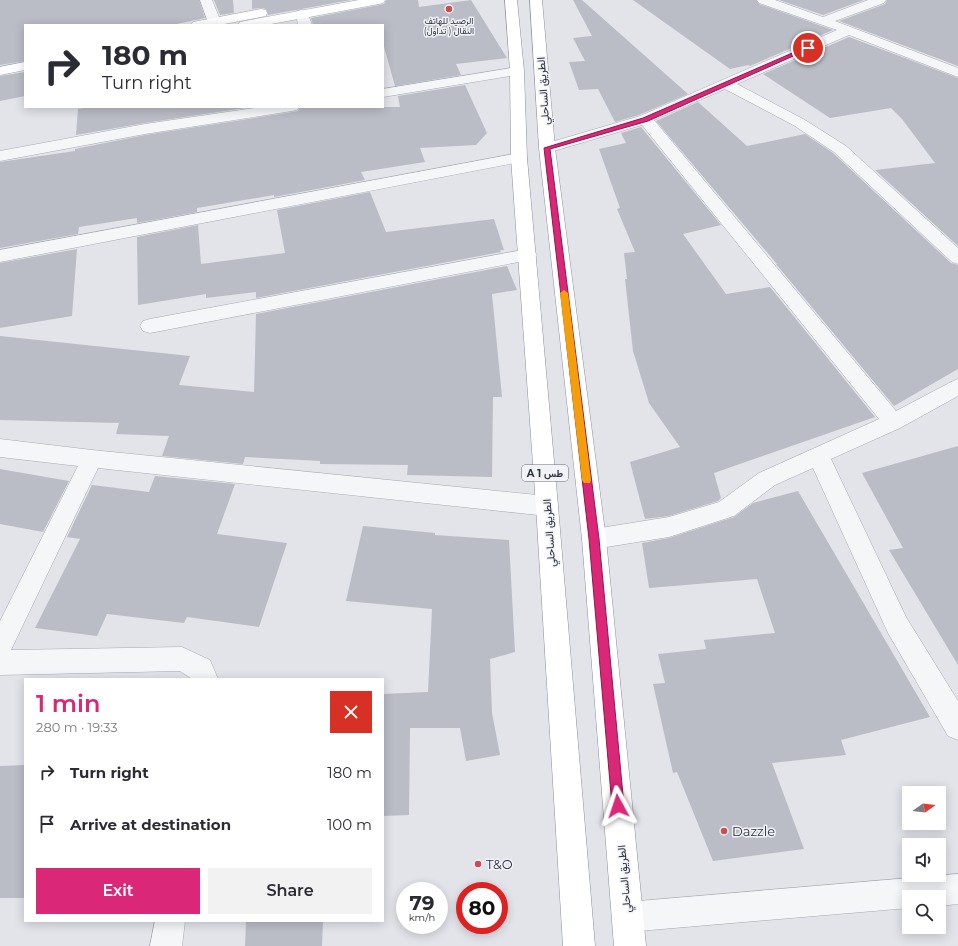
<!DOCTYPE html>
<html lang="en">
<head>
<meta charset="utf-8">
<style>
	:root { --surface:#fff; --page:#f2f2f3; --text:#2b2b33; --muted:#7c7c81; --accent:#db2777 }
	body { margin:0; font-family:Montserrat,Vazirmatn,sans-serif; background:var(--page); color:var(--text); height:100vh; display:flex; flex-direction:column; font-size:15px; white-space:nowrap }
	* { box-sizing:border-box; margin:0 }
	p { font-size:13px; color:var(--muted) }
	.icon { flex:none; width:22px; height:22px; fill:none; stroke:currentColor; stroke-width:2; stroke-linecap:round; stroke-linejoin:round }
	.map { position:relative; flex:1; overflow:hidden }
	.drawer { position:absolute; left:24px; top:678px; width:360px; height:244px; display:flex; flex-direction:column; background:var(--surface); border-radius:0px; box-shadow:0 2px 10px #0003 }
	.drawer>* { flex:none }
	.banner { position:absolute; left:24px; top:24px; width:360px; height:84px; border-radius:0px; box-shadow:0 2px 10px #0003; background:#fff; color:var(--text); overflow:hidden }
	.needle { width:26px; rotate:76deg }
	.buttons { position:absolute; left:902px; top:786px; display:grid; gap:8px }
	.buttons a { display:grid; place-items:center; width:44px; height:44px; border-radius:0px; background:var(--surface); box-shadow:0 2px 10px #0003; font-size:20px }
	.speed { position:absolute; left:396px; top:882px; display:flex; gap:8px; font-size:20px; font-weight:700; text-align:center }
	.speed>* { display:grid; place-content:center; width:52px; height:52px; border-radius:50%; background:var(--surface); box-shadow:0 2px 10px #0003; line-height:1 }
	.speed small { font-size:10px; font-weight:400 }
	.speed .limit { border:6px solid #d22; background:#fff; color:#111 }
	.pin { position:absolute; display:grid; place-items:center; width:34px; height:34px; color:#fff; margin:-17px; border:2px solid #fff; border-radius:50%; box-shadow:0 1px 4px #0007 }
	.me { position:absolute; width:44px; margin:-22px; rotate:355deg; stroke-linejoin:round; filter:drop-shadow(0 0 3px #0008) }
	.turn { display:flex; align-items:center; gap:14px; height:84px; padding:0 12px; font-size:18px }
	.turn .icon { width:52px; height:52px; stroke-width:2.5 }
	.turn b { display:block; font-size:28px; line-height:34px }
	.round { display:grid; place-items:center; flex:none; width:42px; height:42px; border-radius:0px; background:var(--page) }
	.overview { display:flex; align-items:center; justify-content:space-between; height:68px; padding:0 12px }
	h1 { font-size:24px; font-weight:600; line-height:30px; color:var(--accent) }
	.button { display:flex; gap:8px; margin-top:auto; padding:8px 12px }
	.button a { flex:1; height:46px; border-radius:0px; background:var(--accent); color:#fff; font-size:16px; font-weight:600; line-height:46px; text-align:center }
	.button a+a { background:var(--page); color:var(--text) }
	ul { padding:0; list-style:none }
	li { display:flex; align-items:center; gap:12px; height:52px; padding:0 12px }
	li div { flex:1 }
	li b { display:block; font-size:15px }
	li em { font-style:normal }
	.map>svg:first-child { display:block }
	.building { fill:#babdc6 }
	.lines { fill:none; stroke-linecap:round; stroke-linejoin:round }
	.street-casing { stroke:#a7aab4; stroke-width:1 }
	.secondary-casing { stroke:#a7aab4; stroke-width:1 }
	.highway-casing { stroke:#8a90a0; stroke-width:1 }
	.street { fill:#f5f6f8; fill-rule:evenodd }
	.secondary { fill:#fff; fill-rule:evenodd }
	.highway { fill:#fff; fill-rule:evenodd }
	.route { fill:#db2777; stroke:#8e194d }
	.slow { fill:#f59e0b }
	.poi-dot { fill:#c84e51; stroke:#f2f3f7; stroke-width:1.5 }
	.labels { text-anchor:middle; stroke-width:3; stroke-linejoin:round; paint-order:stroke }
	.far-poi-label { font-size:9px; fill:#2b3041; stroke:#f2f3f7 }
	.shield { fill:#f2f3f7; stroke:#676a78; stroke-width:1 }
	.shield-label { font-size:10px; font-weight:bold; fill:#2b3041 }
	.street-label { font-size:11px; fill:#2b3041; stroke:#f2f3f7 }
	.near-poi-label { font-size:13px; fill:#2b3041; stroke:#f2f3f7; text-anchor:start }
</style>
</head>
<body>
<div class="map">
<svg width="958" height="946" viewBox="0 0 958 946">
	<rect width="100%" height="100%" fill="#e2e4ea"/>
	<path class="building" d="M0,0H199L205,18L172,25H25V61L0,65Z
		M214,0H233L234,13L220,15Z
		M252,0H351L268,15L266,9L261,8L252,9Z
		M386,0H418L419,7L471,0L507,58L456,64L461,75L395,86L383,43V25H313L311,18L379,5L384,4Z
		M573,0H582L688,94L639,115L615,122L598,89L579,90L569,62L585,61L573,38L592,36Z
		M633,0H756L759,4L833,30L750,66L748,65L730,69Z
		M779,0H864L823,15Z
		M887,0H958V66L839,21L885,4Z
		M849,37L958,78V246L875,170L935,163L902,119L891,108L830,118L763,74Z
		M25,72V96L0,101V76Z
		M465,85L487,133L476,145L420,148L425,162L361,172L365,180L274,197V195L197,208V212L137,223V218L79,227L78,234L0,248V162L75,151V149L145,135L292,112L298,111L300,107H400L398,96Z
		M698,102L747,146L805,134L833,153L951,263L958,265V369L894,406L776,264H777L656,121Z
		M89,107H252L145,123L76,135L78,109Z
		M641,127L721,225L683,234L726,294L770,287L875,417L714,473L721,498L718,501L669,516L645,519L630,462L680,447L649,403L633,351L625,279H627L624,253L635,252L617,209L620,208L599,149L626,143L621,133Z
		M370,192L386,232L494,219L504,250H500L501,252L256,298V292L206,298V294L138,305L137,237L198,225L201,264L285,253L277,210Z
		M77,249L72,316L0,328V263Z
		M507,266L517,290L492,294L502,397H493L492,477L407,475L408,465L320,464V461L245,457L243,464L162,456L169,436L116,434L119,423L0,420V336L190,356L179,385L254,392L256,314Z
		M958,446V665L889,550L903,548L862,473Z
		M0,469L69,481L43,532L0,524Z
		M155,476L235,484L217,534L287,543L259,627L187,617L184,623L107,614L97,636L35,628L80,539L67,537L92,485L149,492Z
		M798,491L930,717L841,740L846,755L772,763L804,849L713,861L677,772L673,773L653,684L665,683L658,654L706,649L704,640L775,633L757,579L649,588L642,543L669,538L734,517L753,503Z
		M363,526L435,533V535L509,540L515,652L490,659L492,713L500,755L466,761L460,728H410L409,815L383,816V694L428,692L432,609L346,601Z
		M25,765V898H0V766Z
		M246,921H323L322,946H245Z"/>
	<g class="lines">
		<defs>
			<path id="street" d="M200,0H212L221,22L219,25H209Z
				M757,0H775L823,17L868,0H886L884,3L835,21L958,68V77L849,35L737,84L805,120L846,146L958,248V264L952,262L834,152L795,126L725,89L654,120L896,411L951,382L958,379V396L900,428L831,459L906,617L958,701V740L948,736L888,633L813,468L775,485L734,516L669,537L594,549L586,546L582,539L586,532L594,529L669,517L719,502L759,473L879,419L642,125L547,153L541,151L539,148L541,145L640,116L837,30L759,3Z
				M302,10L307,11L312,25H298L296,14L297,11Z
				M517,67L522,68L524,71L522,74L383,97V89Z
				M262,107H299L297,110L292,111L145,134L0,161V151L145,124Z
				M519,153L525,155L527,158L525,161L0,262V250Z
				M528,249L534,251L537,255L534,259L150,333L143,331L140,326L143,321L150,319Z
				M0,439L92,450L547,496L555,499L558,506L555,513L547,516L98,468L11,650L182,647L210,660L218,679H192L180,671L0,675V621L78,466L0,457Z
				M958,874V904L939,906V897H909V908L627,932L616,928L612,917L616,906L627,902Z
				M155,921H185L182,946H150Z"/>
			<path id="secondary" d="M359,0H385L383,3L379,4L266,25H238L240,22L245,21Z
				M261,9L266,10L267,13L266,16L219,25H191L193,22L198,21Z
				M25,62V70L0,75V67Z"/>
			<path id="highway" d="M505,0H517L524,71L527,158L558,506L595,946H563L536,506L511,158L510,71Z
				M530,0H542L555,148L606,539L646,946H614L582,539L539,148Z"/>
		</defs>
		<use href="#street" class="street-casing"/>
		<use href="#secondary" class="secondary-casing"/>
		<use href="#highway" class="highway-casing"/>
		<use href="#street" class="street"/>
		<use href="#secondary" class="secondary"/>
		<use href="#highway" class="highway"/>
	</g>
	<path class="route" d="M806,47L811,48L648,121L550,149L599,539L624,806L622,811L618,812L613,811L612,806L589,539L544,148L643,118Z"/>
	<path class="slow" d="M564,290L568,293L591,480L590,483H584L582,480L560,293Z"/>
	<g class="poi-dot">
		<circle cx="449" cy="9" r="4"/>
		<circle cx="724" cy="831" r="4"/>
		<circle cx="478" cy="864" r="4"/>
	</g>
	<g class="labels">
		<g class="far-poi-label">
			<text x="449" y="24">الرصيد للهاتف<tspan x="449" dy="10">النقال ( تداول)</tspan></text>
		</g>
		<rect class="shield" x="522" y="465" width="46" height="16" rx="3"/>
		<g class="shield-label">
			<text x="545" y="477">A 1 طس</text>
		</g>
		<g class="street-label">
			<text transform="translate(543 91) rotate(-94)" y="4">الطريق الساحلي</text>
			<text transform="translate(549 533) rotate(-94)" y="4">الطريق الساحلي</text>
			<text transform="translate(624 879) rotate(-95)" y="4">الطريق الساحلي</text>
		</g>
		<g class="near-poi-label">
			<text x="732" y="836">Dazzle</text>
			<text x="486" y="869">T&amp;O</text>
		</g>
	</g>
</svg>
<div class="buttons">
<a><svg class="needle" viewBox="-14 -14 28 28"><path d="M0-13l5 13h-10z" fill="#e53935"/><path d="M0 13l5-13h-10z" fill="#7c7c81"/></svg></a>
<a><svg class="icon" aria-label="sound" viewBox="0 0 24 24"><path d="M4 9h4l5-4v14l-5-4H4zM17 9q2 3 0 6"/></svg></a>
<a><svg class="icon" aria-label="search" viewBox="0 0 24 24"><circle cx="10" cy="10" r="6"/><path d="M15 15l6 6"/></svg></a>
</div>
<div class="speed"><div>79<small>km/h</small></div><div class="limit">80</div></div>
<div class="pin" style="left:808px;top:48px;background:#d93025"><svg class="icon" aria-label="arrive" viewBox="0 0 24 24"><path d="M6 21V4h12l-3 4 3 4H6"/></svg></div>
<svg class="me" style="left:618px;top:806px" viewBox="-20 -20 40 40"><path d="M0-17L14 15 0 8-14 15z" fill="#db2777" stroke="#fff" stroke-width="4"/></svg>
<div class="banner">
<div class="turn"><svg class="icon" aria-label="right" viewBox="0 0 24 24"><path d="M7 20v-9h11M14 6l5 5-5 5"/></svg><div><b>180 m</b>Turn right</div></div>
</div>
<section class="drawer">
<div class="overview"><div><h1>1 min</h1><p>280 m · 19:33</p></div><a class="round" style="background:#d93025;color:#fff"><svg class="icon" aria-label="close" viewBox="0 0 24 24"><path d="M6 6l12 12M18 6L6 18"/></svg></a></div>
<ul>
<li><svg class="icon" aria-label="right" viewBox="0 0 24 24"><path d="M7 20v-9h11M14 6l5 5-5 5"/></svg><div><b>Turn right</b></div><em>180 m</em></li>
<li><svg class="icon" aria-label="arrive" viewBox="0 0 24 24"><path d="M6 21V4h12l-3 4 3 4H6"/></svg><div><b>Arrive at destination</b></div><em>100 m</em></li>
</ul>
<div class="button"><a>Exit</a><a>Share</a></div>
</section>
</div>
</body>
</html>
